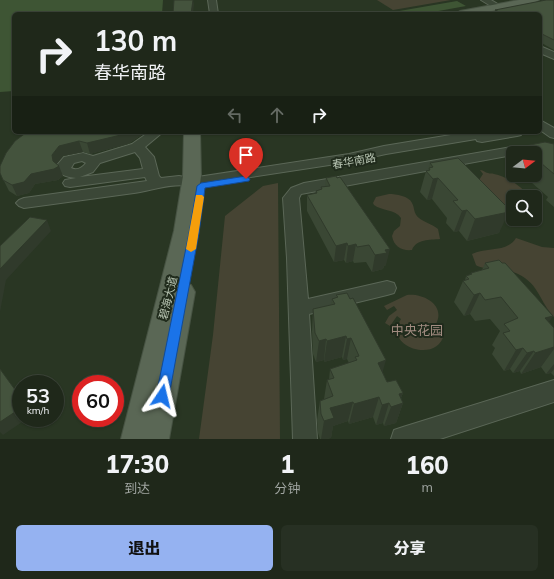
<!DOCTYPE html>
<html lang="zh">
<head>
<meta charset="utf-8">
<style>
	:root { --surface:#1f281a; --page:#273023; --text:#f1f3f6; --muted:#a1a6a2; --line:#3c4439; --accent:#95b2f1 }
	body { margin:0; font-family:Mulish,"Noto Sans SC",sans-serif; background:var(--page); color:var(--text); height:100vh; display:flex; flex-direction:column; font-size:15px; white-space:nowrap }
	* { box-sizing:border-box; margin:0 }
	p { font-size:13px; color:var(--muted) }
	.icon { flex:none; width:22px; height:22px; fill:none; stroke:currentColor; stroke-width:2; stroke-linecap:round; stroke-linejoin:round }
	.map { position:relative; height:439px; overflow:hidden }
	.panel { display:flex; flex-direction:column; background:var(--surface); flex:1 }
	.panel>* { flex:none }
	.banner { position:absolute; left:12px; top:12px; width:530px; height:122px; border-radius:6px; box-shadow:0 1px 3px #0004,0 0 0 1px var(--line); background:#1f281a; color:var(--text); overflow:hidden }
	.needle { width:26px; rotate:74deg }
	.fabs { position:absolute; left:506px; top:146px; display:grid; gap:8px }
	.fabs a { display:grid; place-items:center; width:36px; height:36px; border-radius:6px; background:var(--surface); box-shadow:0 1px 3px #0004,0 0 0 1px var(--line); font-size:20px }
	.speed { position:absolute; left:12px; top:375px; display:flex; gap:8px; font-size:20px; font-weight:700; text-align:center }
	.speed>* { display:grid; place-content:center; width:52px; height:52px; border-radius:50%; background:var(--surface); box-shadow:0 1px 3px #0004,0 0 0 1px var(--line); line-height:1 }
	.speed small { font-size:10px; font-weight:400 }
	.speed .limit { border:6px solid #d22; background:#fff; color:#111 }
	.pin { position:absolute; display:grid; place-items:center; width:34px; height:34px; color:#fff; margin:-41px -17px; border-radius:50% 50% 50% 0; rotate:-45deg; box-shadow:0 0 4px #0007 }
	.pin .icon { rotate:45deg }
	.me { position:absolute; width:44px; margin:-22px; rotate:10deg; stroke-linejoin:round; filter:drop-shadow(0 0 3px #0008) }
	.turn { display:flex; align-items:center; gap:14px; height:84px; padding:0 16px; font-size:18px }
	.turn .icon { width:52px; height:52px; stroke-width:2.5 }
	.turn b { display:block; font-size:28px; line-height:34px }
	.lanes { display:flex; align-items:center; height:38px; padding:0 16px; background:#0003; justify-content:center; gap:20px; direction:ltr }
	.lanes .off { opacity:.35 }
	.eta { display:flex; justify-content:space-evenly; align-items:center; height:68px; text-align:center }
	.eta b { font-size:24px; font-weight:800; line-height:28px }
	.cta { display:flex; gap:8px; margin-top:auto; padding:8px 16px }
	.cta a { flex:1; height:46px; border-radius:6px; background:var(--accent); color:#111; font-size:16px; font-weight:800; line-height:46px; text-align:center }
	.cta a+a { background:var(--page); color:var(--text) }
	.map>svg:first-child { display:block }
	.green { fill:#464433 }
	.water { fill:#3e5534 }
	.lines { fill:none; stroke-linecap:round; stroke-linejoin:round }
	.minor-casing { stroke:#5b6757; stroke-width:2 }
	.major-casing { stroke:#475343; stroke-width:2 }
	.minor { fill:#3b4737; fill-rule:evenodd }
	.major { fill:#5a6755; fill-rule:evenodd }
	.wall { fill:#3a4734 }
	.shaded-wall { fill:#303a2b }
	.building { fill:#44533d; stroke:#303a2b }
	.route { fill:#1a73e8; stroke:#114b97 }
	.slow { fill:#f59e0b }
	.labels { text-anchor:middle; stroke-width:4; stroke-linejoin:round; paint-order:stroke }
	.street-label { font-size:11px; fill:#b6c3b1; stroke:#202b1c }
	.near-park-label { font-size:13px; fill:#a28c81; stroke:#202b1c }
</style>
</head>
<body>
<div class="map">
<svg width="554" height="439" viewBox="0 0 554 439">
	<rect width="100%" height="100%" fill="#293623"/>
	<path class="green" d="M377,0H451L393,10Z
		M480,170C484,170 485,173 488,173C490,174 492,173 494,174C509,177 521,187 531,197H513V218C491,208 489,199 479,180L483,174Z
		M278,183L280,439H199L213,335L225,216L263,186Z
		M389,194C396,194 409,196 412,203C415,208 413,213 419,218C424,222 432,224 438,229L440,239C430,240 416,239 412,250C402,251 394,247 392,236L394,231L400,226L401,218C395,209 382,211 374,205L373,203L376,197Z
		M516,238L542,247L554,248V317C539,301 540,285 518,274C506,268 481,270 476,265L472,254C486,247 507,253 516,238Z
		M407,295C423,293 446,305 436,324L441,323L444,334C439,360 398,351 397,331C396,327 399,323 401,319L397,316L390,326L385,323L389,316L397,310L394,306L387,310L384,306Z"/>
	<path class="water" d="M0,0H163L162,14H14V91L0,92Z
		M457,1L466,6L422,14H382Z"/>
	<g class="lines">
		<defs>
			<path id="minor" d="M208,0H216L218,14H210Z
				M481,0H491L506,9L505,11H499Z
				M540,46L554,52V59L540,53Z
				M540,120L554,128V138L550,137L540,130Z
				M149,132H163L145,147L154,157L159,176L161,178L179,176L191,178L349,154L384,146L469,132H523L521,135L517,136L482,142L477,141L476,139L386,154L349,162L191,186C170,183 154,190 134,193C97,198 61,203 24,208L19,206L16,203L19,200L24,198L147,181L145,177L70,187L65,186L63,183L65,180L76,178C67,177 57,175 57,165L64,157L83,153L93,156L132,144ZM135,152L140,158L143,169L80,177L93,172L100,163ZM82,161L86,163C82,168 77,171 71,168L74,163Z
				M511,147L527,150L529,153H513V155L301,194L299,198L308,299L387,281L394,283L396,288L394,293L387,295L309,314L317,439H293L287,258L283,198L291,188L304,183Z
				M554,380V402L440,439H391L394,430L403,427Z"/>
			<path id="major" d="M519,0H539L534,3L476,14H455L460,11Z
				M184,132H200L201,176L194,231L184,283L191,285L195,292L169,439H121L174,231L183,176Z"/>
		</defs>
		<use href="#minor" class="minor-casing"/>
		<use href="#major" class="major-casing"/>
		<use href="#minor" class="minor"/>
		<use href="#major" class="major"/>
	</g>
	<path class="wall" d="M554,0V50L540,42V14H494L495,10Z
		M27,132H146L128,144L90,154L83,152L63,156L56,164L63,176L58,180L35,184L29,193L17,196L9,191L0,173Z
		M554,144V207L546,200L548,197L523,175H535V153H522L525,146Z
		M430,163L507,207L499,233L467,241L459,231L454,232L446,223L447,218L432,199L427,200L420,192L426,171L428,170Z
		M326,178L386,265L384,266L383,269L372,272L366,262L354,263L353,261L346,263L344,260L334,262L307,211V195L315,193L316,191L321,190V187H325Z
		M485,263L549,322L554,328V376L551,373L546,374L541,367L521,374L520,371L513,373L510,369L504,371L492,354L495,348L492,345L500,331L490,319L475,321L470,314L464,316L454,302L463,281L465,280L466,276L470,275L471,273L482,270Z
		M336,295L383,373L387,382L403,393L401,398L403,403L396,423L384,426L383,423L376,425L373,417L349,424L348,421L333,426L331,438L326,439H320L318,433L317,420L320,401L324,399L327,380H329L330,369L349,363L347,359L343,360L342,357L324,362V360L316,362L313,354L312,331L313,309L331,305L332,299L336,298Z"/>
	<path class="shaded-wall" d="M193,0L194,4L193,14H191Z
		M128,132H146L128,144L90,154L87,143Z
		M79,141L83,152L63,156L56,165L59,166L63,176L58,180L35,184L29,193L17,196L12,185L31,174L53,161L52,155L59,146Z
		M438,178L432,199L427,200L433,179Z
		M507,207L504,213L509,212L499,233L467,241L475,219Z
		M467,210L459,231L454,232L462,211Z
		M47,220L51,231L6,280L0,312V269Z
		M347,243L344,260L334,262L336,246Z
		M356,244L353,261L346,263L348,246Z
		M390,249L386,265L384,266L383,269L372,272L375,255L385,250Z
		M480,293L470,314L464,316L474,295Z
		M553,316L539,337L545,318Z
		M346,336L342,357L324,362L327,341Z
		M351,338L347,359L343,360L347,339Z
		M326,339L324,360L316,362L319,341Z
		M554,347V349L541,367L521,374L535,353Z
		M523,348L510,369L504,371L516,350Z
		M534,351L520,371L513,373L527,353Z
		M386,360L380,381L378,363Z
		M554,364V369L551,373L546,374Z
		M403,393L398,404L403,403L396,423L384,426L391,407L399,394Z
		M379,397L373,417L349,424L354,404Z
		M353,402L348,421L333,426L331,438L326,439H321L324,421L330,408Z
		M389,403L383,423L376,425L382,405Z
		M21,408V418H28L3,435L0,432V422Z"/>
	<path class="building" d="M174,0H193L191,14H173Z
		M546,0H554V40L540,33V14H504L495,10Z
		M27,132H128L125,134L87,143L79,141L59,146L52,155L53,161L59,166L54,169L31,174L24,182L12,185L3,180L0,173V166L6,153L15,141Z
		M545,142L554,144V174L535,158V153H529L526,150H530L525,146Z
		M458,158L507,207L505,208L509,212L475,219L467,210L462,211L453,201L458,200L438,178L433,179L426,171L430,170L429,168L433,167L430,163Z
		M336,176L337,178L340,177L390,249L385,250L387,253L375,255L369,245L357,247L356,244L348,246L347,243L336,246L307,195L317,193L316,191L322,189L321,187L330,186L326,178Z
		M30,217L47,220L0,269V246Z
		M499,260L502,263H505L553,316L545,318L554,328V347L535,353L534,351L527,353L523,348L516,350L503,333L510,331L504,324L518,318L501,297L485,300L480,293L474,295L463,281L469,279L466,276L472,274L471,273L489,268L485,263Z
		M347,293L350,299L353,298L386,360L378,363L387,382L396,380L403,393L399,394L403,403L391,407L389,403L382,405L379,397L354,404L353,402L330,408L334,418L324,421L321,414L320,401L333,396L327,380L334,378L330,369L357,360L355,357L359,356L351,338L347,339L346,336L327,341L326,339L319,341L315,333L313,309L335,304L332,299L338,297L336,295Z
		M0,369L21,398V408L0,422Z"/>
	<path class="route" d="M246,176L250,179L249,181L205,188L199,233L169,396L167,401L162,402L158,401L156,396L189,233L197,186L201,183Z"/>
	<path class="slow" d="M196,195H202L204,197L196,249L191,252L186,249Z"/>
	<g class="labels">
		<g class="street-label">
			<text transform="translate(354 161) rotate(-10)" y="4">春华南路</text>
			<text transform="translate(168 298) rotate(-76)" y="4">碧海大道</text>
		</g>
		<g class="near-park-label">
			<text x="417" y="335">中央花园</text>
		</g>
	</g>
</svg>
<div class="fabs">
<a><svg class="needle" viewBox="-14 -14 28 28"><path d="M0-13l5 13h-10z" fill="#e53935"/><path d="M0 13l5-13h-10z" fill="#a1a6a2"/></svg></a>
<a><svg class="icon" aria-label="search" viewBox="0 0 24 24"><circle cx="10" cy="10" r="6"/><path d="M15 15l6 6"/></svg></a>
</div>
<div class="speed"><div>53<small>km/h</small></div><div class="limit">60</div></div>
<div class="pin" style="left:246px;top:179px;background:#d93025"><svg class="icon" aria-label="arrive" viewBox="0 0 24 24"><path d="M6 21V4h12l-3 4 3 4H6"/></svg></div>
<svg class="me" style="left:162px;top:396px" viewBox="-20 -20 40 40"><path d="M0-17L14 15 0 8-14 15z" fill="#1a73e8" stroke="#fff" stroke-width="4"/></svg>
<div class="banner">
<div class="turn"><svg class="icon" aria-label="right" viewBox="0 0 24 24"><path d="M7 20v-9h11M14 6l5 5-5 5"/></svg><div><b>130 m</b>春华南路</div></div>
<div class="lanes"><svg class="icon off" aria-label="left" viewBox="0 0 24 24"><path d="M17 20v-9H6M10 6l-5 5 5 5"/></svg><svg class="icon off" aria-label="ahead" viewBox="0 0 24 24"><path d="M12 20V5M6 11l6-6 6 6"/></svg><svg class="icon" aria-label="right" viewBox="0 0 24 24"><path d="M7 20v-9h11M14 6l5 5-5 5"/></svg></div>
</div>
</div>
<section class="panel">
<div class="eta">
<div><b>17:30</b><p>到达</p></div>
<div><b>1</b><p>分钟</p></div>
<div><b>160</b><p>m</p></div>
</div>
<div class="cta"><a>退出</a><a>分享</a></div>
</section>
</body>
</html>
